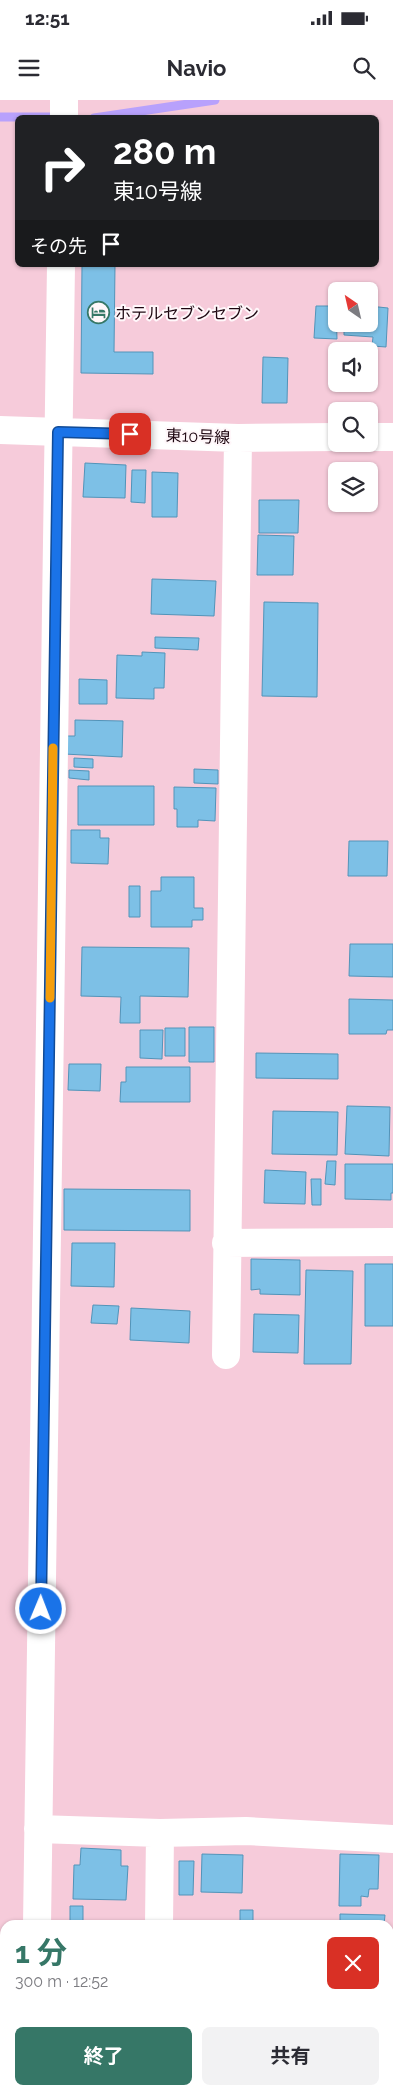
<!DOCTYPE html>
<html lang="ja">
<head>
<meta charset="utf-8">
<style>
	:root { --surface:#fff; --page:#f2f2f3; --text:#2b2b33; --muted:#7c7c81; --accent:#367767 }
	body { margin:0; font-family:Raleway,"Noto Sans JP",sans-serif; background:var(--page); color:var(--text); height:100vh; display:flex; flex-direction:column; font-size:19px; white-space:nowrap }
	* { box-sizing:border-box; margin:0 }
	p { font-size:16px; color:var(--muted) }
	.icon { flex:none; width:28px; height:28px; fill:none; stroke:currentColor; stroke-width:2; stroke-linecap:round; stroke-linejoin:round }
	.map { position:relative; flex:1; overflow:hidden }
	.side { position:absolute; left:0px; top:1820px; width:394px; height:175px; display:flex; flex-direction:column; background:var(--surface); border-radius:15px 15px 0 0; box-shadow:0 1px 4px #0004 }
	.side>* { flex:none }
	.hud { position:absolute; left:15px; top:15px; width:364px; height:152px; border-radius:8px; box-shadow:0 1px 4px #0004; background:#202124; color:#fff; overflow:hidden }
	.needle { width:32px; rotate:326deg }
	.tools { position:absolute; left:328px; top:182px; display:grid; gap:10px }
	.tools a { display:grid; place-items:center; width:50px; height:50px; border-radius:8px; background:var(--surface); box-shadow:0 1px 4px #0004; font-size:25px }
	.pin { position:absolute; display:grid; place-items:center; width:42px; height:42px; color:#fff; margin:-21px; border-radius:10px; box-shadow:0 2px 8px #0006 }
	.me { position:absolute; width:55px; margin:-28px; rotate:1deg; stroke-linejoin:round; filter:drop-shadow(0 0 4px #0008) }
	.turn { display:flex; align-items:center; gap:18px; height:105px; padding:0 15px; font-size:22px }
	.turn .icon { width:65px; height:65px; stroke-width:2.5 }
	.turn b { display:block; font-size:35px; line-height:42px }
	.then { display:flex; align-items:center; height:48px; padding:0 15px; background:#0003; gap:10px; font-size:19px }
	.round { display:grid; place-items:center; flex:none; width:52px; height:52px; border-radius:8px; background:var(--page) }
	.headline { display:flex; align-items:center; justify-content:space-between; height:85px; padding:0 15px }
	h1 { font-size:30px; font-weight:700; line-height:38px; color:var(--accent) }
	.cta { display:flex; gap:10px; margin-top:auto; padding:10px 15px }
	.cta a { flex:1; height:58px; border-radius:8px; background:var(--accent); color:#fff; font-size:20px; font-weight:700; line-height:58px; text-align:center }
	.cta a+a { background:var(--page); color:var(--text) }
	.status { display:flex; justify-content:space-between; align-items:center; height:35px; padding:0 25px; background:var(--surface); direction:ltr }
	.status svg { height:14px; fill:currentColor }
	header { display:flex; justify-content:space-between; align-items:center; height:65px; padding:0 15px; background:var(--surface); font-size:22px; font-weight:700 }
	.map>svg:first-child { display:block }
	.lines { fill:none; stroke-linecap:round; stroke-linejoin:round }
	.stream { stroke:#b8a1fc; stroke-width:9 }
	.building { fill:#7dc0e6; stroke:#5294b9 }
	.minor { stroke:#fff; stroke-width:28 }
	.route-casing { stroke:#114b97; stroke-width:12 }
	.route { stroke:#1a73e8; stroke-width:9 }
	.slow { stroke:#f59e0b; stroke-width:9 }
	.labels { text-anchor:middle; stroke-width:4; stroke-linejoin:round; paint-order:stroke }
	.poi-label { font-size:16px; fill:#1d0610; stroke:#fff7fa; text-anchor:start }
	.street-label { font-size:16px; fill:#1d0610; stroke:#fff7fa }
</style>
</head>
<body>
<div class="status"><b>12:51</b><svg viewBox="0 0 49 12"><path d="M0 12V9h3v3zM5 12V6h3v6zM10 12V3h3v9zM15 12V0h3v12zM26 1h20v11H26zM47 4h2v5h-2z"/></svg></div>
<header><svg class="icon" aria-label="menu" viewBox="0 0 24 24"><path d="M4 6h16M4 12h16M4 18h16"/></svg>Navio<svg class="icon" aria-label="search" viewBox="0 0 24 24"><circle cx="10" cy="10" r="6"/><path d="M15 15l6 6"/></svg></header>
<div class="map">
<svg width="393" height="1995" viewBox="0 0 393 1995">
	<rect width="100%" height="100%" fill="#f6cbda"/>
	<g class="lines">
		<path class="stream" d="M0,17H62
			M94,18L215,0"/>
	</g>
	<path class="building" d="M82,165H115L114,252H153V274L81,273Z
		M316,206H336L337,239L314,238Z
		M369,206L388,208L386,247L372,246L373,237L344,235V224H369Z
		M263,257L288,258L287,303H262Z
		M85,363L126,365L125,398L83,397Z
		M132,370H146L145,403L131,402Z
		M152,372L178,373L177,417H152Z
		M259,400H299L298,433H259Z
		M258,435L294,436L293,475H257Z
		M152,479L216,481L214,516L151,514Z
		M264,502L318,503L317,597L262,596Z
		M155,537L199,538L198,550L155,548Z
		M142,552L165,553L164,588H154V599L116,598L117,555L142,556Z
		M79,579L107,580V604H79Z
		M75,620L123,621L122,657L64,654V636H75Z
		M74,658L93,659V668L74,667Z
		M194,669L218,670V684L194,683Z
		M69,670L89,671V680L69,678Z
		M78,686H154V725H78Z
		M174,687L216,688L215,721L198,720V727H177V709H174Z
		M71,730H100V738H109L108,764L71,763Z
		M349,741H388L387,776H348Z
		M161,777H194V808H203V820H192V827H151V791H161Z
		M129,786H140V817H129Z
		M350,844H393V877L349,876Z
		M82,847L189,848L188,897L140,896V923H120L121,897L81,896Z
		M349,899L393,900V930H387L386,934H349Z
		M189,927H214V962H189Z
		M165,928H185V956H165Z
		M140,930H163L162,959L140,958Z
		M256,953L338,954V979L256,978Z
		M69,964H101L100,991L68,990Z
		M126,967H190V1002H120L121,982H126Z
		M347,1006L390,1007L389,1056L345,1054Z
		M273,1011L338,1012L337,1055L272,1054Z
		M327,1061H336L335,1085L325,1084Z
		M345,1064H393V1093H391V1100L345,1099Z
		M265,1070L306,1072L305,1104L264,1103Z
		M311,1079H321V1105H312Z
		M64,1089L190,1090V1131L64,1130Z
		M72,1143H115L114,1187L71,1186Z
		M251,1159L300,1160V1195L260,1194V1189L251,1190Z
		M365,1164H393V1226H365Z
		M306,1170L353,1171L351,1264H304Z
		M93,1205L119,1206L117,1224L91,1223Z
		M131,1208L190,1211L189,1243L130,1240Z
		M254,1214L299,1215L298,1253L253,1252Z
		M81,1748L121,1750V1766H128L126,1800L73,1799L74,1765H80Z
		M202,1754L243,1755L242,1793L201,1792Z
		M340,1754L379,1755L378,1789H369L368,1797L361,1796V1806H339Z
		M179,1761H194L193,1795H179Z
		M70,1806H83V1825H70Z
		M240,1810H253V1825H240Z
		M340,1814L385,1815L384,1825H340Z
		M389,1905H393V1917H389Z
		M183,1990H220V1995H190V1993H183Z
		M336,1990H382V1995H336Z
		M73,1991L121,1992V1995H73Z"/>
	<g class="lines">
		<path class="minor" d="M64,18V0
			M0,330L238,338L336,337
			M369,337H393
			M226,1143L393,1142
			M226,1255L238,338
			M38,1729L160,1733L246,1731L393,1739
			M37,1825L61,165
			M159,1825L160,1733
			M34,1995V1990
			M157,1995V1990"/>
	</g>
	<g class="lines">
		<defs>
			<path id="route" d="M41,1509L58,332L130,334"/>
		</defs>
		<use href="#route" class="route-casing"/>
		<use href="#route" class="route"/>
		<path class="slow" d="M50,898L53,648"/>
	</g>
	<defs>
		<symbol id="hotel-ring" viewBox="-11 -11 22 22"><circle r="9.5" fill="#fff7fa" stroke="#367767" stroke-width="1.5"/><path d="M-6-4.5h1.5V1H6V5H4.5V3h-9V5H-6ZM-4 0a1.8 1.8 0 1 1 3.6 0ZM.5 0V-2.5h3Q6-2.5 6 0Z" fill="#367767"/></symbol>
	</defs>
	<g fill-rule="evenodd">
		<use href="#hotel-ring" x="86" y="200" width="25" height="25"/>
	</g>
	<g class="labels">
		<g class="poi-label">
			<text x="115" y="219">ホテルセブンセブン</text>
		</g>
		<g class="street-label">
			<text transform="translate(198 336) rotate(2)" y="6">東10号線</text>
		</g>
	</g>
</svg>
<div class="tools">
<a><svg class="needle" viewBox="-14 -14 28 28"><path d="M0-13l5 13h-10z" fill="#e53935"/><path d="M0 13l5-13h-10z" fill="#7c7c81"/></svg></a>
<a><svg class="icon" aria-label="sound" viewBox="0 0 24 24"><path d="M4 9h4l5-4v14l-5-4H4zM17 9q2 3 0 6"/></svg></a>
<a><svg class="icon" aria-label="search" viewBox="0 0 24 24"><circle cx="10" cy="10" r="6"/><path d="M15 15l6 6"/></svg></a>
<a><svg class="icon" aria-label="layers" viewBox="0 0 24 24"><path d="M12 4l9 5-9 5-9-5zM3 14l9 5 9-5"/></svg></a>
</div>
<div class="pin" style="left:130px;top:334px;background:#d93025"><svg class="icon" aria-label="arrive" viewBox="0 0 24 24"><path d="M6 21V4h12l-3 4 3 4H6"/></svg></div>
<svg class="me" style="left:41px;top:1509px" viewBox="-20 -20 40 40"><circle r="17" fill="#1a73e8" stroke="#fff" stroke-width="3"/><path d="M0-11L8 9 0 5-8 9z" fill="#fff"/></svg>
<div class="hud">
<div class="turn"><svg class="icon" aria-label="right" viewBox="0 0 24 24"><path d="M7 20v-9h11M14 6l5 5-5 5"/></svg><div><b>280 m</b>東10号線</div></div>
<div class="then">その先<svg class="icon" aria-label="arrive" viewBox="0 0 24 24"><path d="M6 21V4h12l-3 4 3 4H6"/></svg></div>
</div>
<section class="side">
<div class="headline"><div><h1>1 分</h1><p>300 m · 12:52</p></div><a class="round" style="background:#d93025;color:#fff"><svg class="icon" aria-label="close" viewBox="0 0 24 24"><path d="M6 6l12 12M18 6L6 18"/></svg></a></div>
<div class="cta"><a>終了</a><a>共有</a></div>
</section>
</div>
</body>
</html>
